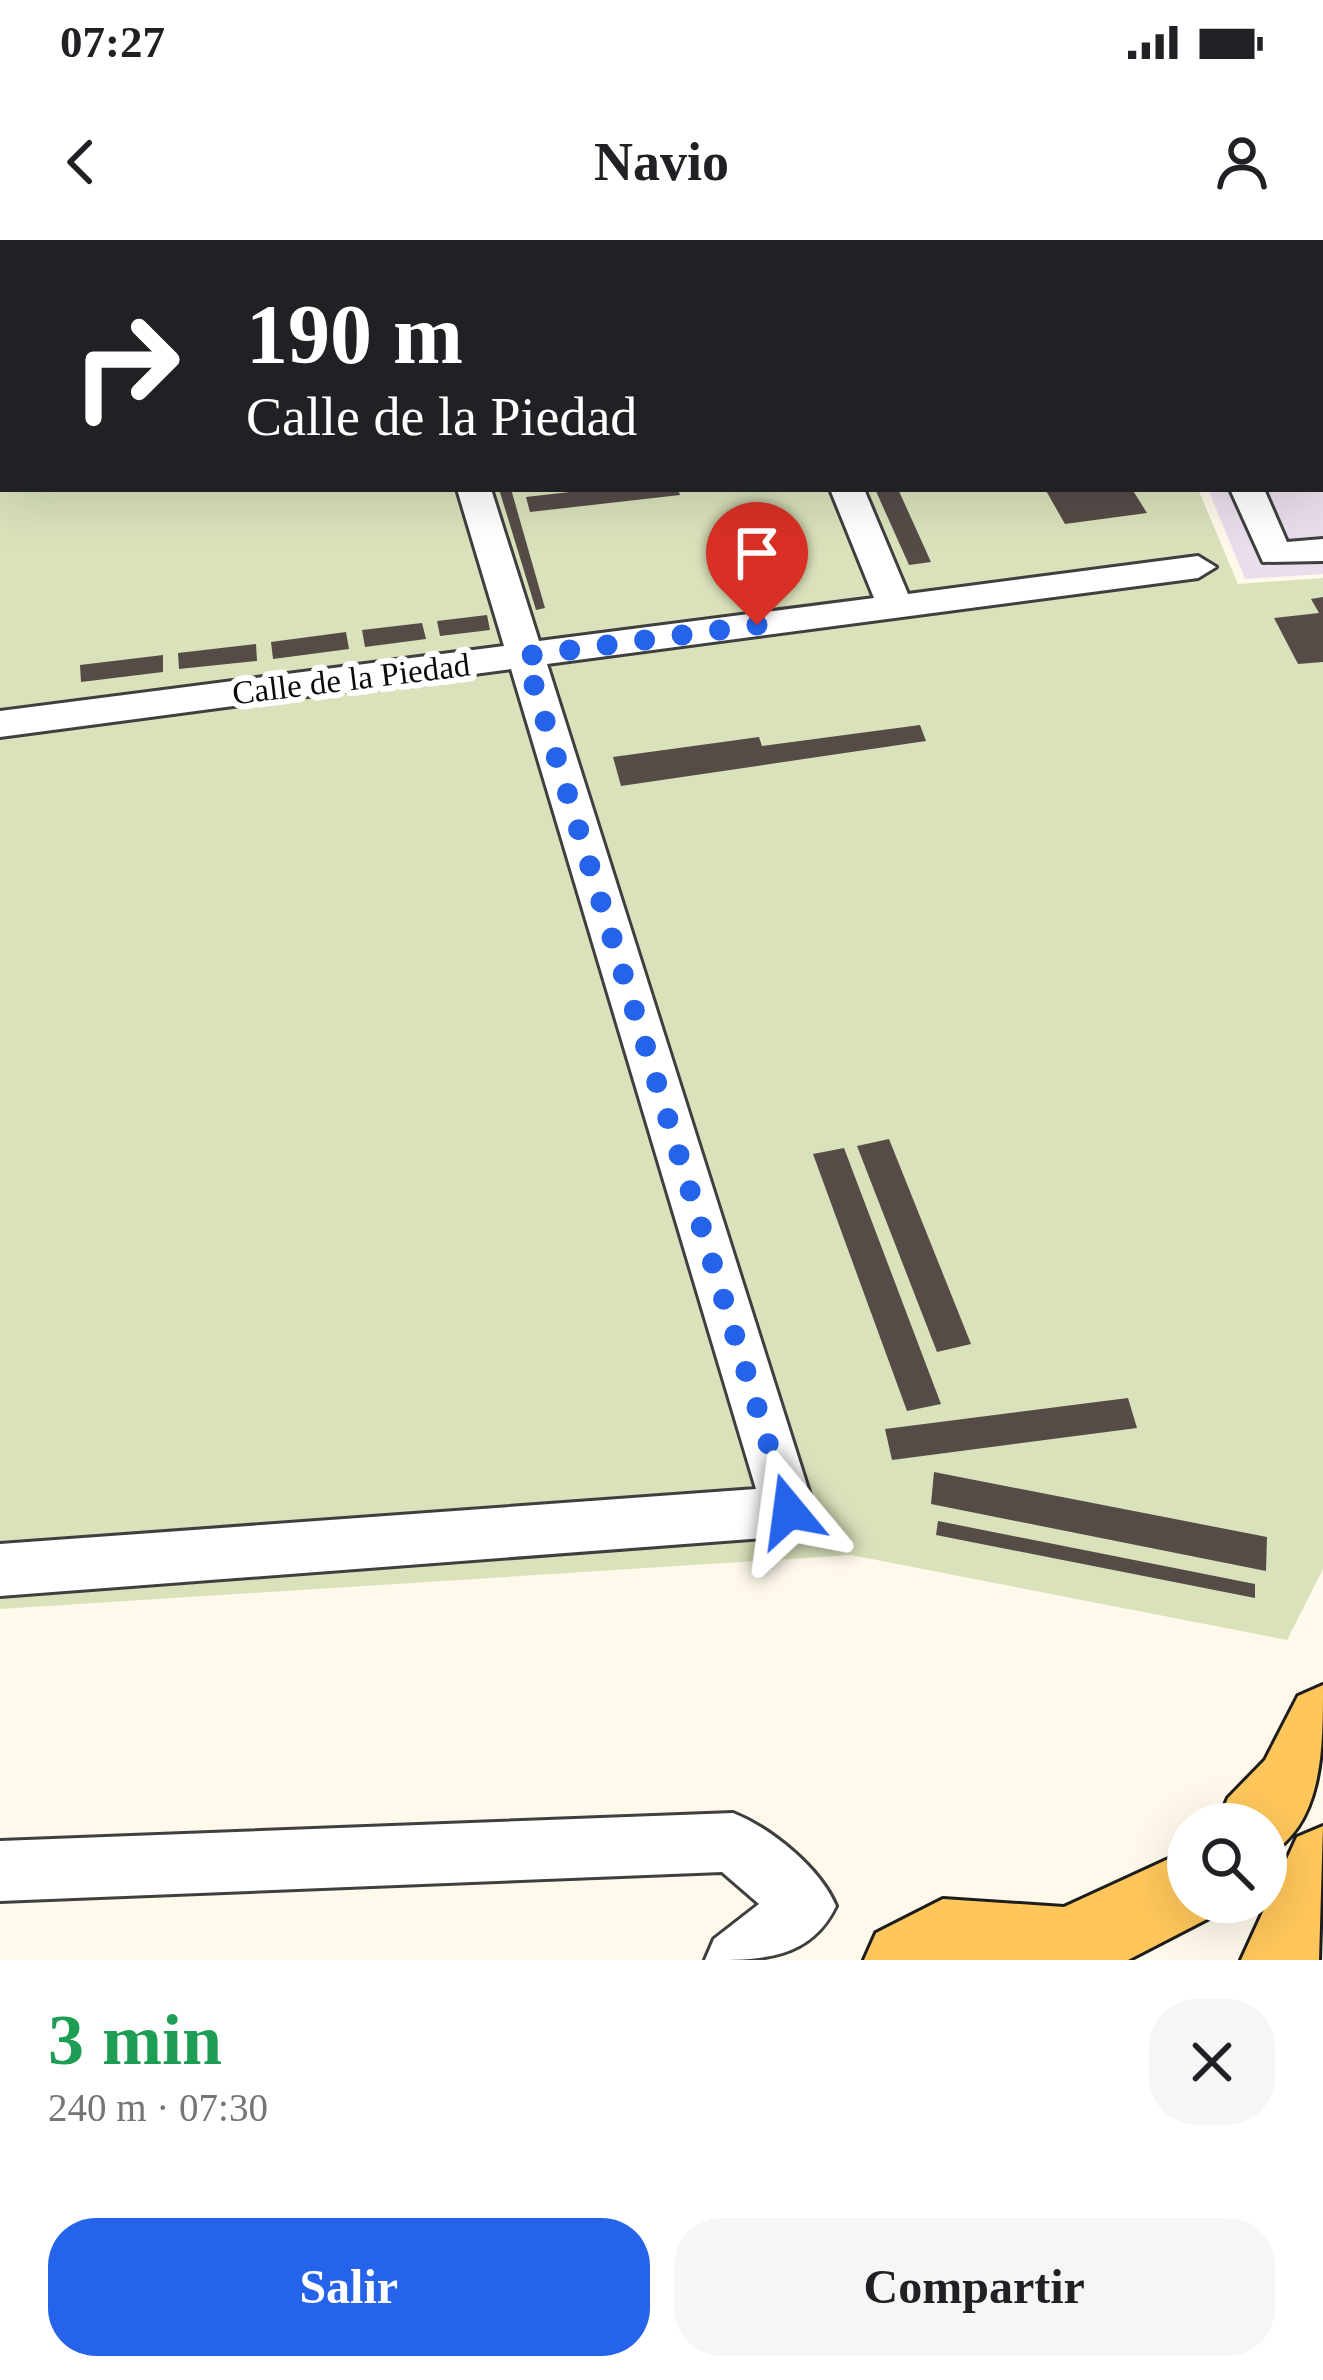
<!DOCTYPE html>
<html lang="es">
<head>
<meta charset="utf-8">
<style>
	:root { --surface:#fff; --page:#f6f6f6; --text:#202124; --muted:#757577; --accent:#2563eb }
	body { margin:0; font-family:Georgia,serif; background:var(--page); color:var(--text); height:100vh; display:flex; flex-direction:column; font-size:45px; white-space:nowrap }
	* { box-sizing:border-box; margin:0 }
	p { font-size:39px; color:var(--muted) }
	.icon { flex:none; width:66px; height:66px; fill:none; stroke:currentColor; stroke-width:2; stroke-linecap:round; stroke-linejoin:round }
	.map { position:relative; height:1720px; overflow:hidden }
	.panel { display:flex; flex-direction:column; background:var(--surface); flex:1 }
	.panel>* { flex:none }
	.guide { position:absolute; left:0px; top:0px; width:1323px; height:252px; box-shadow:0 12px 48px #0002; background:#202124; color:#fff; overflow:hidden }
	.fabs { position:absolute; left:1167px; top:1563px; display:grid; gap:24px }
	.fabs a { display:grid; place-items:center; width:120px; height:120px; border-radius:50%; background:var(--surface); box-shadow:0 12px 48px #0002; font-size:60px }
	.pin { position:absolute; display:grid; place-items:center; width:102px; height:102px; color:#fff; margin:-123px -51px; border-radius:50% 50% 50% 0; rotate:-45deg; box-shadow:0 0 12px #0007 }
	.pin .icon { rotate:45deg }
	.me { position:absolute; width:132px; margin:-66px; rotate:344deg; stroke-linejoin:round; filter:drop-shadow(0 0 9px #0008) }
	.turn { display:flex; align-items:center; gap:42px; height:252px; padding:0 48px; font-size:54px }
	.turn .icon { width:156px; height:156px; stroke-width:2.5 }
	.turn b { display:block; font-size:84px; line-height:102px }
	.round { display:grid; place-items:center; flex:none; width:126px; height:126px; border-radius:48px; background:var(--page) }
	.head { display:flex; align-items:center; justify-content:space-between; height:204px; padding:0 48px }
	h1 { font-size:72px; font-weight:800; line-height:90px; color:#1e9e55 }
	.cta { display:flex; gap:24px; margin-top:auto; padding:24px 48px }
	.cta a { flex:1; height:138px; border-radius:48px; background:var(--accent); color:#fff; font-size:48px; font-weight:800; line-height:138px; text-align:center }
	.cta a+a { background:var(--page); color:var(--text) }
	.status { display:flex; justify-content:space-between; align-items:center; height:84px; padding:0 60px; background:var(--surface); direction:ltr }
	.status svg { height:33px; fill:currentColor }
	header { display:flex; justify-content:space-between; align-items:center; height:156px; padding:0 48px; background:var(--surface); font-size:54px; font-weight:800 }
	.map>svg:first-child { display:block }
	.industrial { fill:#e9dfec }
	.cemetery { fill:#d9e2bb }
	.building { fill:#554c48 }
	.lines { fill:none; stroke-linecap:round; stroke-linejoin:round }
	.minor-casing { stroke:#3f3f3f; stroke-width:6 }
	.major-casing { stroke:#1d1d1d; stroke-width:6 }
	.minor { fill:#fff; fill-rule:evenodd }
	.major { fill:#ffc75b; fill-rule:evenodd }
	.route { stroke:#2563eb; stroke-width:21; stroke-dasharray:0 37.8 }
	.labels { text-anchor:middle; stroke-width:12; stroke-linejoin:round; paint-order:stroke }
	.street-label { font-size:33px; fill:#0c0c0c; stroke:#fff }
</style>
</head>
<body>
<div class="status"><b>07:27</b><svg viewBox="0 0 49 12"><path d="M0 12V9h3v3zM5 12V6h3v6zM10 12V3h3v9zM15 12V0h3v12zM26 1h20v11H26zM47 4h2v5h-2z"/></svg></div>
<header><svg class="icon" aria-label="back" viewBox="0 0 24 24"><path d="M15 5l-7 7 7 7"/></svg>Navio<svg class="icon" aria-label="person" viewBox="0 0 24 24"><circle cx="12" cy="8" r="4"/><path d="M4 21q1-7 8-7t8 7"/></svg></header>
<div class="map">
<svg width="1323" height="1720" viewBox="0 0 1323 1720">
	<rect width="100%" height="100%" fill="#fff9eb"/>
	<path class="industrial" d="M1103,0H1323V334L1245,339L1208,249H1320V3Z"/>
	<path class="cemetery" d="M0,0H1096L3,3V249H1198L1238,344L1323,338V1329L1287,1400L851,1315L0,1369Z"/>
	<path class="building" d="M499,249H511L545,368L536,370Z
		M596,249H678L680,255L530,272L526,257Z
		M875,249H898L931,322L909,325Z
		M1045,249H1132L1147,273L1065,284Z
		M1323,357V422L1298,424L1274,378L1319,373L1311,359Z
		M487,375L490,390L440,396L437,381Z
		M422,383L426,399L365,407L362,390Z
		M346,392L349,409L273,419L271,402Z
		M256,404L257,421L179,429L178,413Z
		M163,415V432L81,442L80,425Z
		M920,485L926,501L621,546L613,517L759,497L762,506Z
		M889,899L971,1104L937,1112L857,906Z
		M844,908L941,1164L907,1171L813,914Z
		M1128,1158L1137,1188L892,1220L885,1189Z
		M934,1232L1267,1297L1266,1331L931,1264Z
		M938,1281L1255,1344V1358L936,1295Z"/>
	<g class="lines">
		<defs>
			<path id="minor" d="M213,0H244L246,3H215Z
				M673,0H703L704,3H674Z
				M1123,0H1153L1154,3H1124Z
				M457,249H491L539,401L874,358L830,249H864L908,354L1198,316L1216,327L1198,338L547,424L815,1271L808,1288L789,1296L0,1356V1304L756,1249L511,429L0,497V471L504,406Z
				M1230,249H1264L1287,302L1323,299V321L1263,322Z
				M733,1573C771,1588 820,1628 836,1666C810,1720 761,1720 705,1720L714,1699L759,1664L722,1632L0,1661V1601Z"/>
			<path id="major" d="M1323,1445C1323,1510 1323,1585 1266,1616V1584H1217L1228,1558L1265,1520L1298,1456Z
				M1323,1586L1319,1720H1241L1297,1597Z
				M1188,1610V1662H1220L1215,1675L1128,1720H864L876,1693L943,1659L1064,1667Z"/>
		</defs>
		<use href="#minor" class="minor-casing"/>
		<use href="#major" class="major-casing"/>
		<use href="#minor" class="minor"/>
		<use href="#major" class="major"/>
	</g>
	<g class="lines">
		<path class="route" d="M757,385L525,416L789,1271"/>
	</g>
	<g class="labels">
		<g class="street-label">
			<text transform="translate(351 438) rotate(-7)" y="12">Calle de la Piedad</text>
		</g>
	</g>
</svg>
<div class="fabs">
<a><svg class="icon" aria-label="search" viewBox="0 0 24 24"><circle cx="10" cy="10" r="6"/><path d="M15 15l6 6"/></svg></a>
</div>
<div class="pin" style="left:757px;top:385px;background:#d93025"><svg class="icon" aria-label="arrive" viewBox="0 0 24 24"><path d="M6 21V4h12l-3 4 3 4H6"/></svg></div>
<svg class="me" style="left:789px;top:1271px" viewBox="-20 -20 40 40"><path d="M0-17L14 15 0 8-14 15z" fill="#2563eb" stroke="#fff" stroke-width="4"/></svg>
<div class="guide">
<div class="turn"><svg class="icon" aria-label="right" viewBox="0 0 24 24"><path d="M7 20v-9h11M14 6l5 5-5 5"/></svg><div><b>190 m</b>Calle de la Piedad</div></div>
</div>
</div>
<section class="panel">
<div class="head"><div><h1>3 min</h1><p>240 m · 07:30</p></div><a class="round"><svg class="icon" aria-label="close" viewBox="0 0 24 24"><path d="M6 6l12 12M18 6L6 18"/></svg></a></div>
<div class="cta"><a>Salir</a><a>Compartir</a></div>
</section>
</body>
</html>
